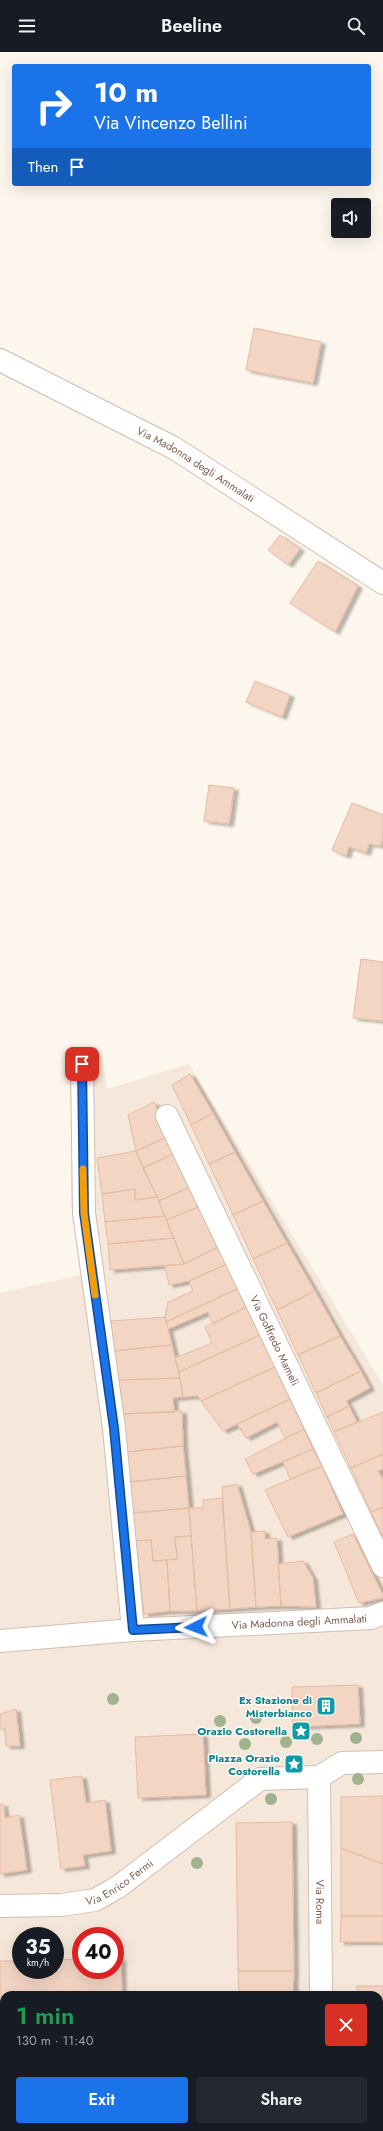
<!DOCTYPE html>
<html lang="en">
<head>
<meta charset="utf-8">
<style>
	:root { --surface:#171b24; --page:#242831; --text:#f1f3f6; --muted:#9ea1a6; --accent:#1a73e8 }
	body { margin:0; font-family:Jost,sans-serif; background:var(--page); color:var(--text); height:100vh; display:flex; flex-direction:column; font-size:15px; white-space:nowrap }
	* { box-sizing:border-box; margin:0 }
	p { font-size:13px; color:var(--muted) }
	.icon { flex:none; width:22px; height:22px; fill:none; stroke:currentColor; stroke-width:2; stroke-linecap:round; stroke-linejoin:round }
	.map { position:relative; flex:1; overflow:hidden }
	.panel { position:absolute; left:0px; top:1939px; width:383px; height:140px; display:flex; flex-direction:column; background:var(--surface); border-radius:12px 12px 0 0; box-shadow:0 4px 16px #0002 }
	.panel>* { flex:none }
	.hud { position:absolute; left:12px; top:12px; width:359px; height:122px; border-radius:4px; box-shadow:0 4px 16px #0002; background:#1a73e8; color:#fff; overflow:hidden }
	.tools { position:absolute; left:331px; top:146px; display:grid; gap:8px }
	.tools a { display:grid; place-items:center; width:40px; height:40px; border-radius:4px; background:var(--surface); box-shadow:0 4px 16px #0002; font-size:20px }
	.speed { position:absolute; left:12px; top:1875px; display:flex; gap:8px; font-size:20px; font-weight:700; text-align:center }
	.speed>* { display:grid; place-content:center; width:52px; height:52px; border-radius:50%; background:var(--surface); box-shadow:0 4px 16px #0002; line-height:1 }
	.speed small { font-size:10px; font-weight:400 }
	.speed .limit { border:6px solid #d22; background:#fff; color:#111 }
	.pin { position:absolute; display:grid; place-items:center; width:34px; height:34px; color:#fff; margin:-17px; border-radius:8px; box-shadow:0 2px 6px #0006 }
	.me { position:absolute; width:44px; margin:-22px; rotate:267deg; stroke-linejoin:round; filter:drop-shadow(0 0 3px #0008) }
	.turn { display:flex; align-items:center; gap:14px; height:84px; padding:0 16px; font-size:18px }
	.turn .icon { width:52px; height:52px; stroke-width:2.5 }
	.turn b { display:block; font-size:28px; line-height:34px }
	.then { display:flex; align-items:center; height:38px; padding:0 16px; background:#0003; gap:8px; font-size:15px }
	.round { display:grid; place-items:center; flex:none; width:42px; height:42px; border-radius:4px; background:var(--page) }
	.overview { display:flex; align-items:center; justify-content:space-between; height:68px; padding:0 16px }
	h1 { font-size:24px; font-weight:600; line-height:30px; color:#1e9e55 }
	.cta { display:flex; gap:8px; margin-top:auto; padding:8px 16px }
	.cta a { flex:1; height:46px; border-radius:4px; background:var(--accent); color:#fff; font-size:16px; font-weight:600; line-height:46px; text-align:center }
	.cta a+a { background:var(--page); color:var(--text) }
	header { display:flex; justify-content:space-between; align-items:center; height:52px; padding:0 16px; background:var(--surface); font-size:18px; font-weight:600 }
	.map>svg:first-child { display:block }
	.residential { fill:#f5e8da; fill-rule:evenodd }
	.building { fill:#f3d5c3; stroke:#e6bba3; filter:url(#shadow) }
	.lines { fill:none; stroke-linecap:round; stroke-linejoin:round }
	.minor-casing { stroke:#d1beb0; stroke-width:24 }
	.tertiary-casing { stroke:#d1beb0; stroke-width:24 }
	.minor { stroke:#fff; stroke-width:22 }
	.tertiary { stroke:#fff; stroke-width:22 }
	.tree { fill:#a0b28e }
	.route-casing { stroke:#114b97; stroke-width:10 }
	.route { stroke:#1a73e8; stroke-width:7 }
	.slow { stroke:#f59e0b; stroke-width:7 }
	.labels { text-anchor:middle; stroke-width:3; stroke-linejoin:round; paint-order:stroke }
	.street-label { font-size:11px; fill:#7a5c4d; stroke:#fffaf3 }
	.culture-label { font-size:11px; font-weight:bold; fill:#0d838f; stroke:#fffaf3; text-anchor:end }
</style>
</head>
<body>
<header><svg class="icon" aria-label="menu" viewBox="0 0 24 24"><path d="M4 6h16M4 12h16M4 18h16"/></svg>Beeline<svg class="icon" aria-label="search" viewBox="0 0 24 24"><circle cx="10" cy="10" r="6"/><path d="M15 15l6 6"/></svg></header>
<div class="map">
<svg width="383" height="2079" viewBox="0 0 383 2079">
	<defs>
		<filter id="shadow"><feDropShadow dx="4.5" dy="2.5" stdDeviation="1" flood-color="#0004"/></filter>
	</defs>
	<rect width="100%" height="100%" fill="#fdf6ec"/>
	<path class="residential" d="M72,1000L102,1003L107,1037L189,1012L383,1333V2079H0V1241L80,1223L71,1149ZM21,1884H55V1918H21ZM81,1884H115V1918H81ZM4,1943H379V2075H4Z"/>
	<path class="building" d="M254,276L321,290L313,331L246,318Z
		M280,483L300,497L288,513L268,498Z
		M318,509L358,534L335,580L290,551Z
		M255,629L290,643L282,665L246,650Z
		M209,733L234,736L229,772L204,769Z
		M352,751L383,763V781L381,794L369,792L366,801L349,795L346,804L332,798Z
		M361,907L383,910V969L353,966Z
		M190,1022L213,1061L191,1073L172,1033Z
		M154,1050L169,1084L136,1099L128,1063Z
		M213,1061L235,1100L209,1112L191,1073Z
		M169,1084L176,1101L143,1116L136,1099Z
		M136,1099L157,1145L135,1148V1137L102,1142L97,1106Z
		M235,1100L263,1149L233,1163L209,1112Z
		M176,1101L192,1134L159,1149L143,1116Z
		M192,1134L201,1154L166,1168L159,1149Z
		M135,1137V1148L157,1145L165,1164L105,1170L102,1142Z
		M263,1149L287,1191L253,1207L233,1163Z
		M201,1154L218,1195L184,1212L166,1168Z
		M165,1164L174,1186L108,1192L105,1170Z
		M174,1186L184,1212L110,1218L108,1192Z
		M287,1191L315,1239L277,1258L253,1207Z
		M218,1195L227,1212L189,1229L169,1233L165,1214L184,1212Z
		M227,1212L237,1237L166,1270L165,1265L168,1250L193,1239L189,1229Z
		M237,1237L246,1255L213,1272L208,1260L168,1277L166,1270Z
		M315,1239L340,1284L298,1303L277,1258Z
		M246,1255L260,1283L179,1320L175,1306L212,1291L205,1275Z
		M165,1265L172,1293L114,1299L111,1269Z
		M260,1283L275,1315L201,1349L198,1344L183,1345L179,1320Z
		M340,1284L361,1319L316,1341L298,1303Z
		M172,1293L180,1326L118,1328L114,1299Z
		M275,1315L290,1347L223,1379L201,1349Z
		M361,1319L370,1336L346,1349L349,1354L327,1365L316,1341Z
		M180,1326L183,1345L173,1346L174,1360L122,1362L118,1328Z
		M290,1347L304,1377L285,1386L277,1370L246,1386L237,1372Z
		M349,1354L357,1370L334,1380L327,1365Z
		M182,1359L183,1394L126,1400L122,1362Z
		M383,1360V1402L351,1416L334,1380Z
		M304,1377L313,1397L253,1422L245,1407Z
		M183,1394L186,1424L129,1430L126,1400Z
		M313,1397L322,1414L290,1427L283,1410Z
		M383,1402V1417L378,1419L383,1427V1455L371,1460L351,1416Z
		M322,1414L343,1462L288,1485L265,1438Z
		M186,1424L189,1456L133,1461L129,1430Z
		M237,1432L251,1480L256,1555L230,1557L222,1435Z
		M222,1446L230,1557L197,1559L189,1456H203V1448Z
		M383,1455V1485L371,1460Z
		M189,1456L191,1484L175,1485L177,1507L153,1509L151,1488L136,1489L133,1461Z
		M265,1479V1487L277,1486L281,1554L256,1555L251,1480Z
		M353,1482L383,1543V1546L359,1551L334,1490Z
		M191,1484L197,1559H170L167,1508L177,1507L175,1485Z
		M151,1488L153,1509L167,1508L170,1559L144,1562L136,1489Z
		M303,1509L313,1526L316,1555L281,1554L278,1512Z
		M358,1633L360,1672L293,1675L292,1635Z
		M16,1657L20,1694H6L5,1677H0V1662Z
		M203,1682L206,1743L138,1746L135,1685Z
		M82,1724L86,1751L105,1748L111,1799L83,1803L85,1814L61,1817L50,1728Z
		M383,1744V1812L341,1796V1745Z
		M0,1752H3L5,1766L19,1763L27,1818L0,1822Z
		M292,1770L294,1919H238L236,1771Z
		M341,1796L383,1812V1864H341Z
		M341,1864H383V1890H340Z
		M121,1906L122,1943H4V1963H0V1909H21V1918H55V1908L81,1907V1918H115V1907Z
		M238,1919H294L293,1943H239Z
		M357,1934H383V1966H379V1943H357Z
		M379,1966H383V1992H379Z
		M0,2010H4L5,2079H0Z
		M379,2032H383V2077L360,2078V2075H379Z
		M5,2075H29V2079H5Z
		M29,2075H59V2079H29Z
		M102,2075H126V2079H102Z
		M126,2075H217V2079H126Z
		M383,2077V2079L341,2078H360Z"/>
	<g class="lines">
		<defs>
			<g id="minor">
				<path d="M82,1012L84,1161L114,1376L133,1578"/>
				<path id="s1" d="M167,1064L383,1514"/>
				<path d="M319,1725L342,1711L383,1710"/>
			</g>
			<g id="tertiary">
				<path id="s2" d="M0,308L174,396L383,531"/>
				<path id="s3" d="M0,1589L133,1578L371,1566L383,1561"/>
				<path id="s4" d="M0,1854L61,1853L95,1848L118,1835L260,1727L319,1725L321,1943"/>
				<path d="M322,2075V2079"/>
			</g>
		</defs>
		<use href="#minor" class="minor-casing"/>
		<use href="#tertiary" class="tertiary-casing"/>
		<use href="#minor" class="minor"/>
		<use href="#tertiary" class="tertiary"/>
	</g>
	<g class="tree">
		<circle cx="113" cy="1647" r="6"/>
		<circle cx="256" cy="1666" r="6"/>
		<circle cx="220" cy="1669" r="6"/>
		<circle cx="356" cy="1686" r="6"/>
		<circle cx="317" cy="1687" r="6"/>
		<circle cx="286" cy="1690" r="6"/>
		<circle cx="245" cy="1692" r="6"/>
		<circle cx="358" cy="1727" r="6"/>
		<circle cx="271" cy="1747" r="6"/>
		<circle cx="197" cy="1811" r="6"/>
	</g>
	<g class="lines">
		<defs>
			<path id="route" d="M82,1012L84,1161L114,1376L133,1578L196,1575"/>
		</defs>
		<use href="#route" class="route-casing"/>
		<use href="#route" class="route"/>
		<path class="slow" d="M83,1117L84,1161L95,1243"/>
	</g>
	<defs>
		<symbol id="building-square" viewBox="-11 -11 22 22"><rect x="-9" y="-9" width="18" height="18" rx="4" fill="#0f9aa8" stroke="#fffaf3"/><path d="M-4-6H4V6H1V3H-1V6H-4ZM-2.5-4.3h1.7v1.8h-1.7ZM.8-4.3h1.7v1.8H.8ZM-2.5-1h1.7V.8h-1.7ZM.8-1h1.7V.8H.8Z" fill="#fff"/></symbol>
		<symbol id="sight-square" viewBox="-11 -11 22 22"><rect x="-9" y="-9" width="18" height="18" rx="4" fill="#0f9aa8" stroke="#fffaf3"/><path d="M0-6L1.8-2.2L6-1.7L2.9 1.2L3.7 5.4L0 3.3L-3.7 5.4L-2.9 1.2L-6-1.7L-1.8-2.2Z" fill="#fff"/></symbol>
	</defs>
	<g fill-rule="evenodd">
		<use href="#building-square" x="315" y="1643" width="22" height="22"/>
		<use href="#sight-square" x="290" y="1668" width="22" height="22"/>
		<use href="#sight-square" x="283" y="1701" width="22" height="22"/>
	</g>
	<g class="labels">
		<g class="street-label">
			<text dy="4" stroke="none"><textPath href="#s2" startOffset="222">Via Madonna degli Ammalati</textPath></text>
			<text dy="4" stroke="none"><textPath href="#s1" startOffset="249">Via Goffredo Mameli</textPath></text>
			<text dy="4" stroke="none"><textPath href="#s3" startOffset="300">Via Madonna degli Ammalati</textPath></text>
			<text dy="4" stroke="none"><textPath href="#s4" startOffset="125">Via Enrico Fermi</textPath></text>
			<text dy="4" stroke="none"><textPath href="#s4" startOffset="484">Via Roma</textPath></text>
		</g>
		<g class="culture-label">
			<text x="312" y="1652">Ex Stazione di<tspan x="312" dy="13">Misterbianco</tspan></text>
			<text x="287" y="1683">Orazio Costorella</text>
			<text x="280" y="1710">Piazza Orazio<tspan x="280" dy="13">Costorella</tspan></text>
		</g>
	</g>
</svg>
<div class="tools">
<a><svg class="icon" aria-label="sound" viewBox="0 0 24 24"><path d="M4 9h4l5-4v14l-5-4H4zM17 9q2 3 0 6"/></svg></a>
</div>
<div class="speed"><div>35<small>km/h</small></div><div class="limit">40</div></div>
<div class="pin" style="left:82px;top:1012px;background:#d93025"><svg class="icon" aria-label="arrive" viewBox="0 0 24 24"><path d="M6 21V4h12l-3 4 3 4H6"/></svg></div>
<svg class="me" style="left:196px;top:1575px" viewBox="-20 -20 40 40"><path d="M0-17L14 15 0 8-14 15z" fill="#1a73e8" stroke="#fff" stroke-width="4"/></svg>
<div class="hud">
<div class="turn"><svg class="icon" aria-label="right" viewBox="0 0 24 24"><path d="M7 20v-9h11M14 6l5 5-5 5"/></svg><div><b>10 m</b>Via Vincenzo Bellini</div></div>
<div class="then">Then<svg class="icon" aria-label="arrive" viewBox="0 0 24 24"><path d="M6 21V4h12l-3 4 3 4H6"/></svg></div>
</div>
<section class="panel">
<div class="overview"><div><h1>1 min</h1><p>130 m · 11:40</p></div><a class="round" style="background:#d93025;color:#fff"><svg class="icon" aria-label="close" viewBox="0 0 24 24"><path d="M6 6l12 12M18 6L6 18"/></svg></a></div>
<div class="cta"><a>Exit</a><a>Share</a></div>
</section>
</div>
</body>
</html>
